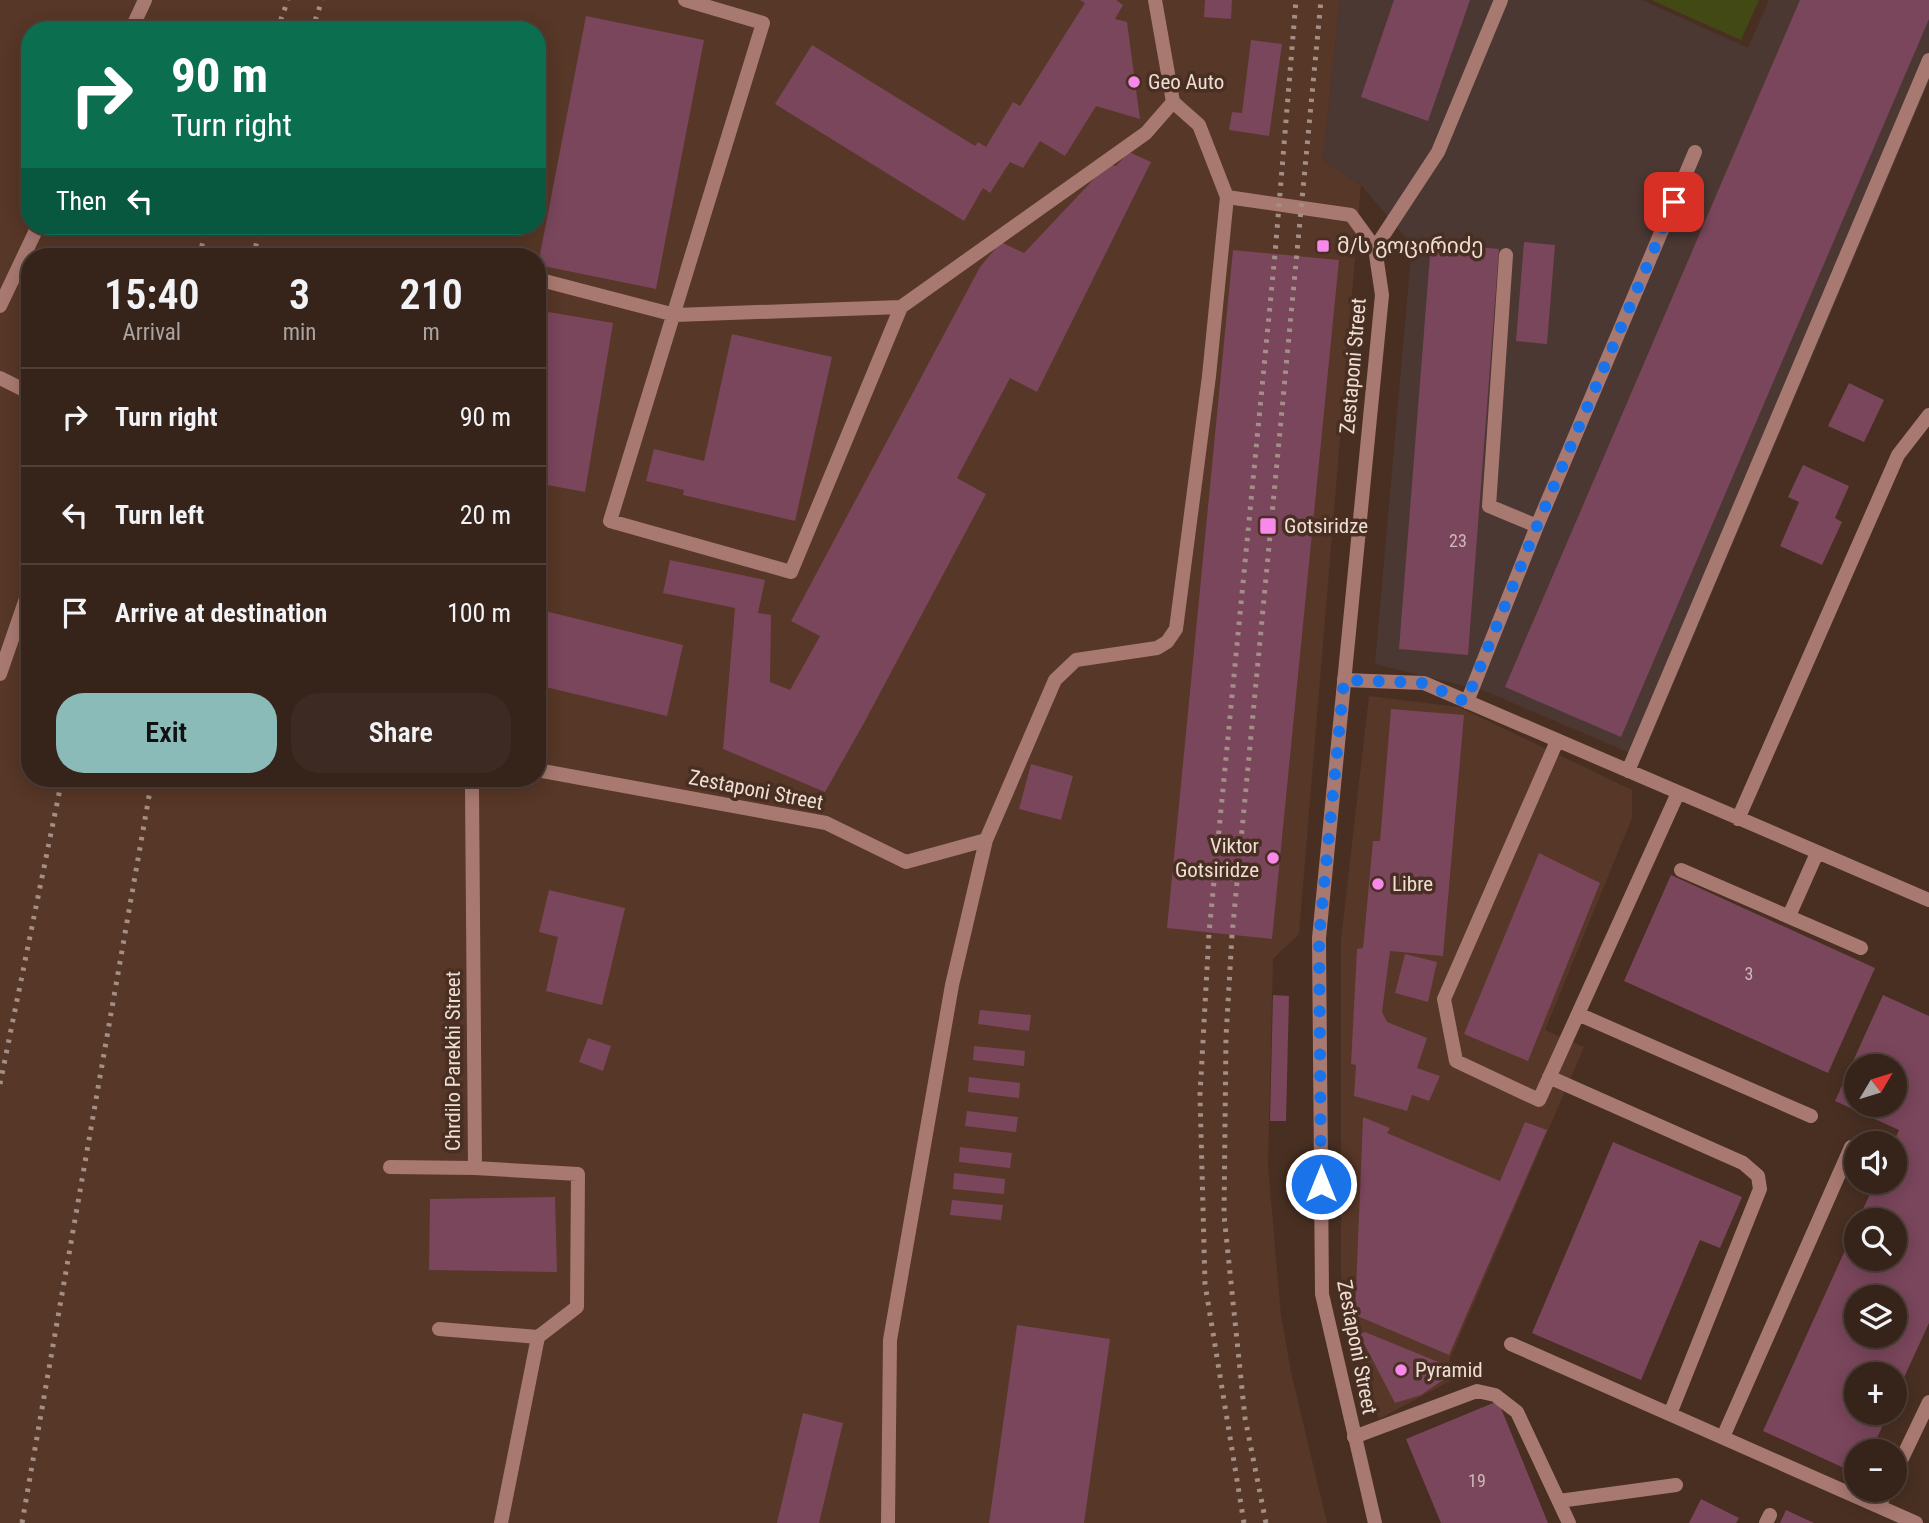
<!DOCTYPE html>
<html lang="en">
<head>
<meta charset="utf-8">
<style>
	:root { --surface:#36231a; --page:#3d2b23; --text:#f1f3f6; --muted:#aaa4a2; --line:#504039; --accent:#8bbbb9 }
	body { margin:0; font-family:"Roboto Condensed","Noto Sans Georgian",sans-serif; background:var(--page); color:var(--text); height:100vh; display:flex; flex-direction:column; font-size:26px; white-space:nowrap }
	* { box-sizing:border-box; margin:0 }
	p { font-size:23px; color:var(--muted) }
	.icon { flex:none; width:38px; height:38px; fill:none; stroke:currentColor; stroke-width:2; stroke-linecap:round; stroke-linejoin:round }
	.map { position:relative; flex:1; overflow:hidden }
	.panel { position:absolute; left:21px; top:248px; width:525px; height:539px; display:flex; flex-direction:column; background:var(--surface); border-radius:28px; box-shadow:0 4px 18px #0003,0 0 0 2px var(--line) }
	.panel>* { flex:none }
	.banner { position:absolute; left:21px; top:21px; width:525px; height:214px; border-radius:28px; box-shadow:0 4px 18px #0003,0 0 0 2px var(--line); background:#0b6e4f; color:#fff; overflow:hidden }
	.needle { width:46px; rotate:52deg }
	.fabs { position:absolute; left:1844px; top:1054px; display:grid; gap:14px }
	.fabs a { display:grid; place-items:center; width:63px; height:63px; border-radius:50%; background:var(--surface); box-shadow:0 4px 18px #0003,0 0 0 2px var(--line); font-size:35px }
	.pin { position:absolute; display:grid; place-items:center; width:60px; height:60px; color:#fff; margin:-30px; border-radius:14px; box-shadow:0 4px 10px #0006 }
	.me { position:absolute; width:77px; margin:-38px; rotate:0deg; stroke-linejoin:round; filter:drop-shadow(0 0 5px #0008) }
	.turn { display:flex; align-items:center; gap:24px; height:147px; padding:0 35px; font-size:32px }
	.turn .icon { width:91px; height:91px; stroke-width:2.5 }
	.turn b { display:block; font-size:49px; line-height:60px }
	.then { display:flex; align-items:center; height:66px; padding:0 35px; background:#0003; gap:14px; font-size:26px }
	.eta { display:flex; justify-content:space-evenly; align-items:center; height:119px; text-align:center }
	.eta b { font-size:42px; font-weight:600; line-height:49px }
	.action { display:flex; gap:14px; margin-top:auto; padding:14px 35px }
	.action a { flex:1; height:80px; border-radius:28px; background:var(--accent); color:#111; font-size:28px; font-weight:600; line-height:80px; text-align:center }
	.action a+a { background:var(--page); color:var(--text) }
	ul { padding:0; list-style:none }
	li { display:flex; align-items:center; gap:21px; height:98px; padding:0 35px; border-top:2px solid var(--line) }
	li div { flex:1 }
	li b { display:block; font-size:26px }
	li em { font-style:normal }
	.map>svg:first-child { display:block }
	.built { fill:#573727; fill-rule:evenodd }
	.industrial { fill:#4c3833 }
	.green { fill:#424915 }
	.building { fill:#7a465c; fill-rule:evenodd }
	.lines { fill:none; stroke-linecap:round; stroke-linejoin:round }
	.lane { stroke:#a87971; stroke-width:14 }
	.street { stroke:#a87971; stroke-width:14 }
	.rail { stroke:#a38f85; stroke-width:5; stroke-dasharray:3.5 7; stroke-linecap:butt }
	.route { stroke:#1a73e8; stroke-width:12; stroke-dasharray:0 21.6 }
	.poi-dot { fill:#f888ea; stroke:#482f22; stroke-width:2.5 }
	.labels { text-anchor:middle; stroke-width:7; stroke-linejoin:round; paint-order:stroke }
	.number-label { font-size:18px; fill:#d1b8b7 }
	.poi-label { font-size:21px; fill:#eeded5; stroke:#482f22; text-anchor:start }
	.street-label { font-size:21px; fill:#eeded5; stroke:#482f22 }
</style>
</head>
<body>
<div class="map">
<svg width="1929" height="1523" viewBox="0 0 1929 1523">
	<rect width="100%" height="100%" fill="#482f22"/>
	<path class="built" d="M0,0H1340L1323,161L1361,185L1299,934L1273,959L1268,1166L1281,1315L1291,1372L1327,1523H0ZM30,30H537V226H30ZM30,257H537V779H30Z
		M1369,696L1459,707L1632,790V818L1545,1030L1584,1047L1449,1361L1467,1372L1379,1419L1341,1318V939Z"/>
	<path class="industrial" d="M1340,0H1642L1748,48L1769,0H1929V81L1642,758L1485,691L1375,664L1412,245L1361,185L1323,161Z"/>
	<path class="green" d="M1651,0H1759L1741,40Z"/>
	<path class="building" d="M1080,0H1116L1123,5L1115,19L1127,22L1140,119L1096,106L1065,156L1040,141L1023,168L1010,162L990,193L983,188L964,221L775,104L812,45L975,146L978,142L986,147L1013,102L1020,106L1085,3Z
		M1205,0H1232L1231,19L1204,17Z
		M1394,0H1470L1428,121L1361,97Z
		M1800,0H1929V19L1621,737L1505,687Z
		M586,16L704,40L656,289L538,265Z
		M1251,40L1282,44L1269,136L1229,130L1232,112L1242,113Z
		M1129,152L1151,162L1037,392L1010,378L957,478L986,494L864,723L825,792L723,749L735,608L663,593L670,560L765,580L758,613L771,615L770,682L790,690L820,636L791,621L980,267L1001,242L1024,253L1108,164L1116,166Z
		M1524,242L1555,245L1547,344L1516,341Z
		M1431,243L1499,249L1468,655L1399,649Z
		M1233,250L1339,260L1272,939L1167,928Z
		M537,310L613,323L585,492L537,483Z
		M732,334L832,357L795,521L683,495L684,490L646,481L654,449L704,461Z
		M1849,383L1884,400L1864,442L1828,426Z
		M1803,465L1849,486L1835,518L1842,522L1822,565L1780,546L1799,502L1788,497Z
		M545,611L683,645L667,716L537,685V642Z
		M1391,709L1464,715L1443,956L1390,951L1382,1012L1387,1022L1427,1038L1417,1068L1440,1076L1429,1101L1412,1095L1407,1111L1354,1096L1356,1065L1351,1064L1357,949L1363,948L1373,841H1380Z
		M1031,764L1073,776L1061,820L1019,809Z
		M1539,853L1600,883L1528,1061L1464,1034Z
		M1671,875L1875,968L1828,1073L1624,981Z
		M549,890L625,908L602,1005L546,991L558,937L539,932Z
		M1405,954L1437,962L1428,1002L1395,993Z
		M1273,995L1289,996L1286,1121H1270Z
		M1883,995L1929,1016V1323L1895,1397V1374H1857V1412H1889L1871,1451H1857V1474L1763,1431L1857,1224V1258H1895V1220H1858L1876,1181H1895V1143H1893L1899,1130L1835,1101ZM1857,1066H1895V1104H1857ZM1857,1297H1895V1335H1857Z
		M980,1010L1031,1015L1029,1031L978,1024Z
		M588,1038L611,1046L603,1071L579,1062Z
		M974,1046L1025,1051L1024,1066L973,1060Z
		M969,1077L1020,1083L1019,1098L968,1092Z
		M967,1111L1018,1117L1016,1132L965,1126Z
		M1363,1117L1390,1128L1387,1133L1500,1181L1525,1122L1547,1130L1449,1355L1355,1315Z
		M1613,1142L1742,1197L1720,1248L1700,1240L1641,1380L1532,1333Z
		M960,1147L1012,1153L1010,1168L959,1162Z
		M954,1173L1005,1179L1004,1194L953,1189Z
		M555,1197L557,1272L429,1270L430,1199Z
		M952,1200L1003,1205L1001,1220L950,1215Z
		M1017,1325L1110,1339L1084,1523H989Z
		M1365,1332L1458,1370L1421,1395L1395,1403L1359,1334Z
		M1498,1401L1548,1523H1441L1406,1439Z
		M803,1413L843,1423L819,1523H777Z
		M1701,1499L1739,1518L1736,1523H1689Z
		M1786,1510L1814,1523H1780Z"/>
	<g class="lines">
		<path class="lane" d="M685,0L763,23L610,521L791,572L901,307
			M131,30L145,0
			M1375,248L1438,152L1501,0
			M1506,255L1489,506L1537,526
			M537,279L675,315L901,307L1146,133L1173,102
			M0,306L38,226
			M0,378L30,393
			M0,674L30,587
			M1344,680L1424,683L1929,900
			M1467,702L1537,526L1695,152
			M1557,741L1444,999L1456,1061L1539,1100L1678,793
			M537,770L826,823L906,862L986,840L1055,680L1076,660L1157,648L1167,642L1176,629L1209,376L1227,197
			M1628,771L1929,60
			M1738,819L1898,455L1929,415
			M1681,870L1861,948
			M1789,916L1817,853
			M1578,1014L1811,1116
			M1549,1077L1743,1163L1758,1176L1760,1189L1670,1414
			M390,1167L475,1168
			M439,1329L538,1337L577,1307L578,1174L475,1168L472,788L475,779
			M1511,1344L1916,1523
			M1354,1437L1477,1391L1495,1395L1517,1412L1569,1523
			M1723,1437L1851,1147
			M1895,1473L1929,1402
			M1559,1501L1676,1485
			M1880,1505L1887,1489
			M501,1523L538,1337
			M888,1523L890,1340L952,985L986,840
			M1766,1523L1770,1515"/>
		<path class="street" d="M1155,0L1173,102L1199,125L1227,197L1351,215L1375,248L1382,295L1319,938L1322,1294L1375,1523"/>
		<path class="rail" d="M277,30L288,0
			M312,30L322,0
			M199,257L207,226
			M253,257L261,226
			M0,1084L62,779
			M22,1523L152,779
			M1244,1523L1205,1284L1200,1095L1209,933L1275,254L1296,0
			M1266,1523L1245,1418L1224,1215L1226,1037L1232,935L1321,0"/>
	</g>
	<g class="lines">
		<path class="route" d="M1321,1184L1319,938L1344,680L1424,683L1466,702L1537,526L1674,202"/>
	</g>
	<g class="poi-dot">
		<circle cx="1134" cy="82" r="7"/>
		<rect x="1316" y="239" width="14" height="14" rx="3.5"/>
		<rect x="1259" y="517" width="18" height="18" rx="3.5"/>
		<circle cx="1273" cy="858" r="7"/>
		<circle cx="1378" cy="884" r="7"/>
		<circle cx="1401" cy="1370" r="7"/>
	</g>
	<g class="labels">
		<g class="number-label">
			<text x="1458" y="547">23</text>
			<text x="1749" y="980">3</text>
			<text x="1477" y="1487">19</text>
		</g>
		<g class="poi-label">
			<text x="1148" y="89">Geo Auto</text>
			<text x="1337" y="253">მ/ს გოცირიძე</text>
			<text x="1284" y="533">Gotsiridze</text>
			<text x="1259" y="853" text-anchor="end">Viktor<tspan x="1259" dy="24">Gotsiridze</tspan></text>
			<text x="1392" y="891">Libre</text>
			<text x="1415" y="1377">Pyramid</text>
		</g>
		<g class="street-label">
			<text transform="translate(1353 366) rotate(-85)" y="7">Zestaponi Street</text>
			<text transform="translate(756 790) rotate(11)" y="7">Zestaponi Street</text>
			<text transform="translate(453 1061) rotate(-90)" y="7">Chrdilo Parekhi Street</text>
			<text transform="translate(1357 1347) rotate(79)" y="7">Zestaponi Street</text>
		</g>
	</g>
</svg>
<div class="fabs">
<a><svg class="needle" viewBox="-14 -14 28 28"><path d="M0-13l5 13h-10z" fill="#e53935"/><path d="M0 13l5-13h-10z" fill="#aaa4a2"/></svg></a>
<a><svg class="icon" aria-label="sound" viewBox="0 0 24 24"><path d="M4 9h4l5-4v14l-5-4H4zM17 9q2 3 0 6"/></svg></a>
<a><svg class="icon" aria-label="search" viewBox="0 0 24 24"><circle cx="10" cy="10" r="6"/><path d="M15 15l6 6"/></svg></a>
<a><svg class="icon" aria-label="layers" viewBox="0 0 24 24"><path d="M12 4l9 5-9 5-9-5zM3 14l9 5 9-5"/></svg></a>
<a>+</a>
<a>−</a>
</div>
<div class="pin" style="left:1674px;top:202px;background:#d93025"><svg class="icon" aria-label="arrive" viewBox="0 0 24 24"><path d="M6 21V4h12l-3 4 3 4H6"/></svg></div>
<svg class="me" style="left:1321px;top:1184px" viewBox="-20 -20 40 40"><circle r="17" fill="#1a73e8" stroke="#fff" stroke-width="3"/><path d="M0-11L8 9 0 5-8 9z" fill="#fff"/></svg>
<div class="banner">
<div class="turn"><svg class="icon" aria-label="right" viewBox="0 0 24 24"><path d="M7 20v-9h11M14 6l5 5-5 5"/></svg><div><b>90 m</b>Turn right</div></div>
<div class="then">Then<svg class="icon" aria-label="left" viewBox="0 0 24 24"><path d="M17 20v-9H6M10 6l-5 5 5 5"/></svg></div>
</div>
<section class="panel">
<div class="eta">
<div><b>15:40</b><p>Arrival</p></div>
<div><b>3</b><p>min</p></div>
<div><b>210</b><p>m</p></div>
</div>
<ul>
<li><svg class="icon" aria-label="right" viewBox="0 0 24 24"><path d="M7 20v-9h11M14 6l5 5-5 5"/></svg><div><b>Turn right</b></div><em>90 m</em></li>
<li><svg class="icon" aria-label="left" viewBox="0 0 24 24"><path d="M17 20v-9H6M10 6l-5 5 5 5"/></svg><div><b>Turn left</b></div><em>20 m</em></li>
<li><svg class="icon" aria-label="arrive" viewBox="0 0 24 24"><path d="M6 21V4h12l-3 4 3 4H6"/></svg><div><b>Arrive at destination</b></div><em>100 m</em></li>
</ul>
<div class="action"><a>Exit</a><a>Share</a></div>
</section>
</div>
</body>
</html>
